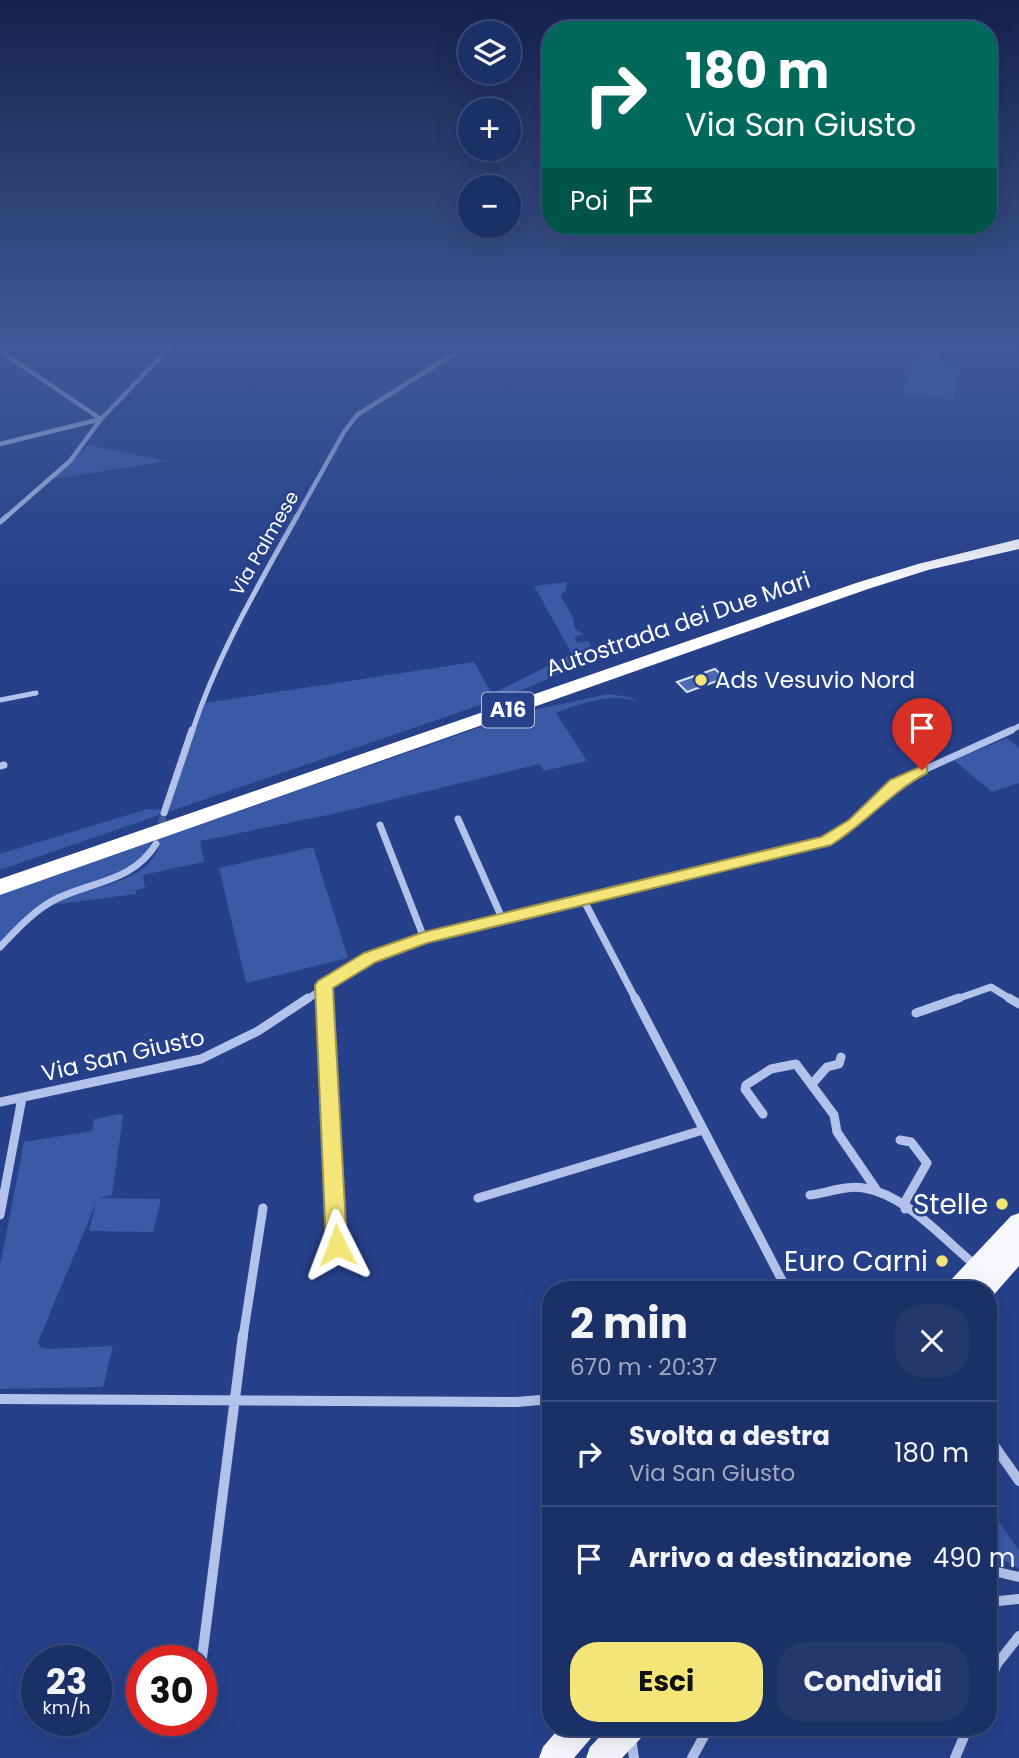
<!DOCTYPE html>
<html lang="it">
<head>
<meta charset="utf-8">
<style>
	:root { --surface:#1c3068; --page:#25386e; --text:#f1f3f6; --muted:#a0a9c0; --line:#3a4b7c; --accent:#f3e578 }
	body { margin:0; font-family:Poppins,sans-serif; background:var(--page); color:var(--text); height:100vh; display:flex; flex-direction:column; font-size:26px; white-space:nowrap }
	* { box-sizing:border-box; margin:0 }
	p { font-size:23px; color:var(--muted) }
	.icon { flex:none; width:38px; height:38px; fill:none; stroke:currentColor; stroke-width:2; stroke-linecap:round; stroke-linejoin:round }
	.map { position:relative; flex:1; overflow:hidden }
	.drawer { position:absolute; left:542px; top:1281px; width:455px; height:455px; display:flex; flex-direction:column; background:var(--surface); border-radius:28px; box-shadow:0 7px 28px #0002,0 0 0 2px var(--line) }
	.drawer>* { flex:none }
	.hud { position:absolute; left:542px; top:21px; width:455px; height:214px; border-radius:28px; box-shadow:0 7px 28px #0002,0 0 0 2px var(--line); background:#00695c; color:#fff; overflow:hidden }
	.controls { position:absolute; left:458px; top:21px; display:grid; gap:14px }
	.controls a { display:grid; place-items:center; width:63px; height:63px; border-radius:50%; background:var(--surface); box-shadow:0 7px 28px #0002,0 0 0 2px var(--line); font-size:35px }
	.speed { position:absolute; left:21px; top:1645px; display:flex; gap:14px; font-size:35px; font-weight:700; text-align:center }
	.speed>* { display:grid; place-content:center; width:91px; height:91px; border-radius:50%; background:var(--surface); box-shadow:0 7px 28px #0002,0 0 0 2px var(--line); line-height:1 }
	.speed small { font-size:18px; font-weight:400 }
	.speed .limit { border:10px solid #d22; background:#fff; color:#111 }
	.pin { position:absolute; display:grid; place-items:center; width:60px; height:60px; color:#fff; margin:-72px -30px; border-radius:50% 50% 50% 0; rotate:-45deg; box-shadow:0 0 7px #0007 }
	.pin .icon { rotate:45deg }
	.me { position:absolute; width:77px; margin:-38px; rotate:357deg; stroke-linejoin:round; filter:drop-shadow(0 0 5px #0008) }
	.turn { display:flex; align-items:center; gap:24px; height:147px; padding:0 28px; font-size:32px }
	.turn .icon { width:91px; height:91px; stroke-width:2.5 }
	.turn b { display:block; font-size:49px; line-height:60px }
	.then { display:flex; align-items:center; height:66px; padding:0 28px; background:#0003; gap:14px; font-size:26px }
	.round { display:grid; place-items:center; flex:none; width:74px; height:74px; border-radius:28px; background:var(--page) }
	.overview { display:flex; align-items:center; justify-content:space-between; height:119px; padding:0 28px }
	h1 { font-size:42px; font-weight:700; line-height:52px }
	.cta { display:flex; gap:14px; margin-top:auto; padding:14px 28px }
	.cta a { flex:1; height:80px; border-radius:28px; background:var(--accent); color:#111; font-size:28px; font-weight:700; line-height:80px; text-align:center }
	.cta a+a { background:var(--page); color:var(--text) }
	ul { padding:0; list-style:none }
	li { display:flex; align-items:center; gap:21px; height:105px; padding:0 28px; border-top:2px solid var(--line) }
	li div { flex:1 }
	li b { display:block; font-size:26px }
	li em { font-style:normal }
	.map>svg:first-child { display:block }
	.green { fill:#3a59a7 }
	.building { fill:#4e69b2; stroke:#d8e0f7; stroke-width:2 }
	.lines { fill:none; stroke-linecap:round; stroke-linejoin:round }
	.minor-tunnel { stroke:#475d9c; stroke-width:7; stroke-dasharray:7 3.5; stroke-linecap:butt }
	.minor-far4 { stroke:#b3c2ea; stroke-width:4.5 }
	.minor-far3 { stroke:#b3c2ea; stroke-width:5 }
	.minor-far2 { stroke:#b3c2ea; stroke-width:7 }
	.minor-far1 { stroke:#b3c2ea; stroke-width:9 }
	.minor { stroke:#b3c2ea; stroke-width:10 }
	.primary { fill:#f7f8fe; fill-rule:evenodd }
	.motorway { fill:#fff; fill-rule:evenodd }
	.route { fill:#f3e578; stroke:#9e954e; stroke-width:2 }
	.poi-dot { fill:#f3e578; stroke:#26408a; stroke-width:2.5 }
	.labels { text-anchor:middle; stroke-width:5; stroke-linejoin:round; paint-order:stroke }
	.far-street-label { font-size:19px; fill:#fff; stroke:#26408a }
	.shield { fill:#26408a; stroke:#bec6dc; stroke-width:2 }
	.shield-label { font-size:21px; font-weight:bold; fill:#fff }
	.street-label { font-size:23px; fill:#fff; stroke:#26408a }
	.poi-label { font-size:23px; fill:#fff; stroke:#26408a; text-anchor:start }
	.near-poi-label { font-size:28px; fill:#fff; stroke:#26408a; text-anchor:end }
</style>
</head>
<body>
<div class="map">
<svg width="1019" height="1758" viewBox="0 0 1019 1758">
	<rect width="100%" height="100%" fill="#26408a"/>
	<path class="green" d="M925,346L941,348L938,361L962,364L953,400L903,393L915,358H921Z
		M88,445L168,461L53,479Z
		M567,582L566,590L560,596L572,615L575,629L584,634L574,637L577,643L588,641L591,646C578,671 524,689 498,699L168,812L205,703L474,662L492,694L572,654L534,586Z
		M608,694L629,697L640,703C615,691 581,703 556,713L587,761L544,771L539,764L333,814L200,841L204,862L143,875L145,888L136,890V894L51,905C86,885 154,886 161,838L524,712Z
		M1007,738L1019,748V783L992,792L954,760Z
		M147,809L161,810L159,815L0,870V854Z
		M151,842C145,879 69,888 40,905C25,914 12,930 0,943V895Z
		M313,847L348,958L246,983L219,868Z
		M121,1114L123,1116L112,1195L98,1198L161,1199L153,1232L89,1231L96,1203L38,1342L40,1347L47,1349L113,1346L103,1387L0,1389V1266L24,1142L92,1131L94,1119Z
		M989,1507L1019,1551V1568L989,1553Z"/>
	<path class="building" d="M715,669L725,678L687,692L677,682Z"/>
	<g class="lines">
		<path class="minor-tunnel" d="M156,844L164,813"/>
		<path class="minor-far4" d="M0,351L101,419
			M0,444L101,419
			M5,518L70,461L101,419L171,346
			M296,518L344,432L357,415L466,346"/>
		<path class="minor-far3" d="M0,522L7,516
			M0,700L36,693
			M192,732C217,655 258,586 297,516
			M1009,732L1019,726"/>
		<path class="minor-far2" d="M0,766L4,765
			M164,813L192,730
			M458,819L502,918
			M380,825L424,938
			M583,899L636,1000
			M0,947C17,929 35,909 58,898C95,881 133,881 156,844
			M324,985L325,1000
			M306,1000L370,958L424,938L825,841L847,827L906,778L1012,730
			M954,1000L991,987L1012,1000"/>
		<path class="minor-far1" d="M325,998L337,1245
			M635,998L787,1290
			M1009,998L1019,1004
			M916,1013L959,998
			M812,1084L827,1067L839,1064L841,1057
			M0,1102L201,1059L258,1031L308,998
			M763,1114L745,1089L746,1085L771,1069L796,1064L834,1115L837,1132L878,1192
			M900,1140L911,1142L927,1163L906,1200L905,1209
			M810,1195C827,1193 846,1185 864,1188C906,1195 942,1238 974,1264
			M478,1198L703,1130
			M0,1215L22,1098
			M243,1337L263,1208"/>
		<path class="minor" d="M0,1399L517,1402L551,1399
			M989,1438L1019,1481
			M989,1567L993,1571L1019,1577
			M989,1602L1019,1599
			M202,1658L243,1335
			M989,1682L997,1664L1019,1636
			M631,1738L634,1758
			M692,1758L709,1727
			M955,1758L968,1727"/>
		<path class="primary" d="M1019,1213V1266L991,1298L989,1299V1290H945L949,1282L1011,1216Z
			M560,1727H595L591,1738L574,1758H539L543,1747Z
			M609,1727H645L641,1738L622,1758H586L590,1747Z"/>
		<path class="motorway" d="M1019,539V549L928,570L868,589L0,895V879L856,583L918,564Z"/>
	</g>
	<linearGradient id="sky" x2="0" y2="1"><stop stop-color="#15234c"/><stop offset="0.58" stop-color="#415998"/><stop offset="1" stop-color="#415998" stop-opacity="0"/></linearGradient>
	<rect width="1019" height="592" fill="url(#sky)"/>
	<path class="route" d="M922,766L927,767V773C891,792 866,823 831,845L427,943L376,962L333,988L347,1245L344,1251L337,1254L329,1251L326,1245L315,985L318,981L364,953L424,932L821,837L849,820L890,780Z"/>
	<g class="poi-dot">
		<circle cx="701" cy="680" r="7"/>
		<circle cx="1002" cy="1204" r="7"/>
		<circle cx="942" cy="1261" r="7"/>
	</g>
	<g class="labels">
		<g class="far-street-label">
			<text transform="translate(264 543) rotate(-60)" y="7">Via Palmese</text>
		</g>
		<rect class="shield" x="482" y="692.5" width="52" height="35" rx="5"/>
		<g class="shield-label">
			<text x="508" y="717">A16</text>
		</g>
		<g class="street-label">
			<text transform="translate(678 624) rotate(-19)" y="8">Autostrada dei Due Mari</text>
			<text transform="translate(123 1055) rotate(-13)" y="8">Via San Giusto</text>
		</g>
		<g class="poi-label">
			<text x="715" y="688">Ads Vesuvio Nord</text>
		</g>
		<g class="near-poi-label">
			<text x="988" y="1214">Stelle</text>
			<text x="928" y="1271">Euro Carni</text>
		</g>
	</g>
</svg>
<div class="controls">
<a><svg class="icon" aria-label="layers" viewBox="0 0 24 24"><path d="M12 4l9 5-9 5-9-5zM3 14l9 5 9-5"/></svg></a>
<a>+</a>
<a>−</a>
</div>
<div class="speed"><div>23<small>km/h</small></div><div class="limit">30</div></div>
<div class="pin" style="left:922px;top:770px;background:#d93025"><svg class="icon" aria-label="arrive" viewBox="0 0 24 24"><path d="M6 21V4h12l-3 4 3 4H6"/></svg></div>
<svg class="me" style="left:337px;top:1245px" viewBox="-20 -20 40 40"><path d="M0-17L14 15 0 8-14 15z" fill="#f3e578" stroke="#fff" stroke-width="4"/></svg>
<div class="hud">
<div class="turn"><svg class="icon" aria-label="right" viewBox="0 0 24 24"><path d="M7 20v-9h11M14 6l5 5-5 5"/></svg><div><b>180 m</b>Via San Giusto</div></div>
<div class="then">Poi<svg class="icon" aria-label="arrive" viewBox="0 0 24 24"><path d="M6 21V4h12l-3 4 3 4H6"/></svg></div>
</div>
<section class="drawer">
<div class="overview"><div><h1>2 min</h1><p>670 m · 20:37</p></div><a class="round"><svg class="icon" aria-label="close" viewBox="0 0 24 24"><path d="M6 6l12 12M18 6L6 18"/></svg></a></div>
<ul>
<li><svg class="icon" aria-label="right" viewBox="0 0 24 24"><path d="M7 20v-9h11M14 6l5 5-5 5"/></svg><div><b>Svolta a destra</b><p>Via San Giusto</p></div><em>180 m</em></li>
<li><svg class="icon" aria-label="arrive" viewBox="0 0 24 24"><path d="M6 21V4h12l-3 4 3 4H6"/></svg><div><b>Arrivo a destinazione</b></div><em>490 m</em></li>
</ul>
<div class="cta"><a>Esci</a><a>Condividi</a></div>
</section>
</div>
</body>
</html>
